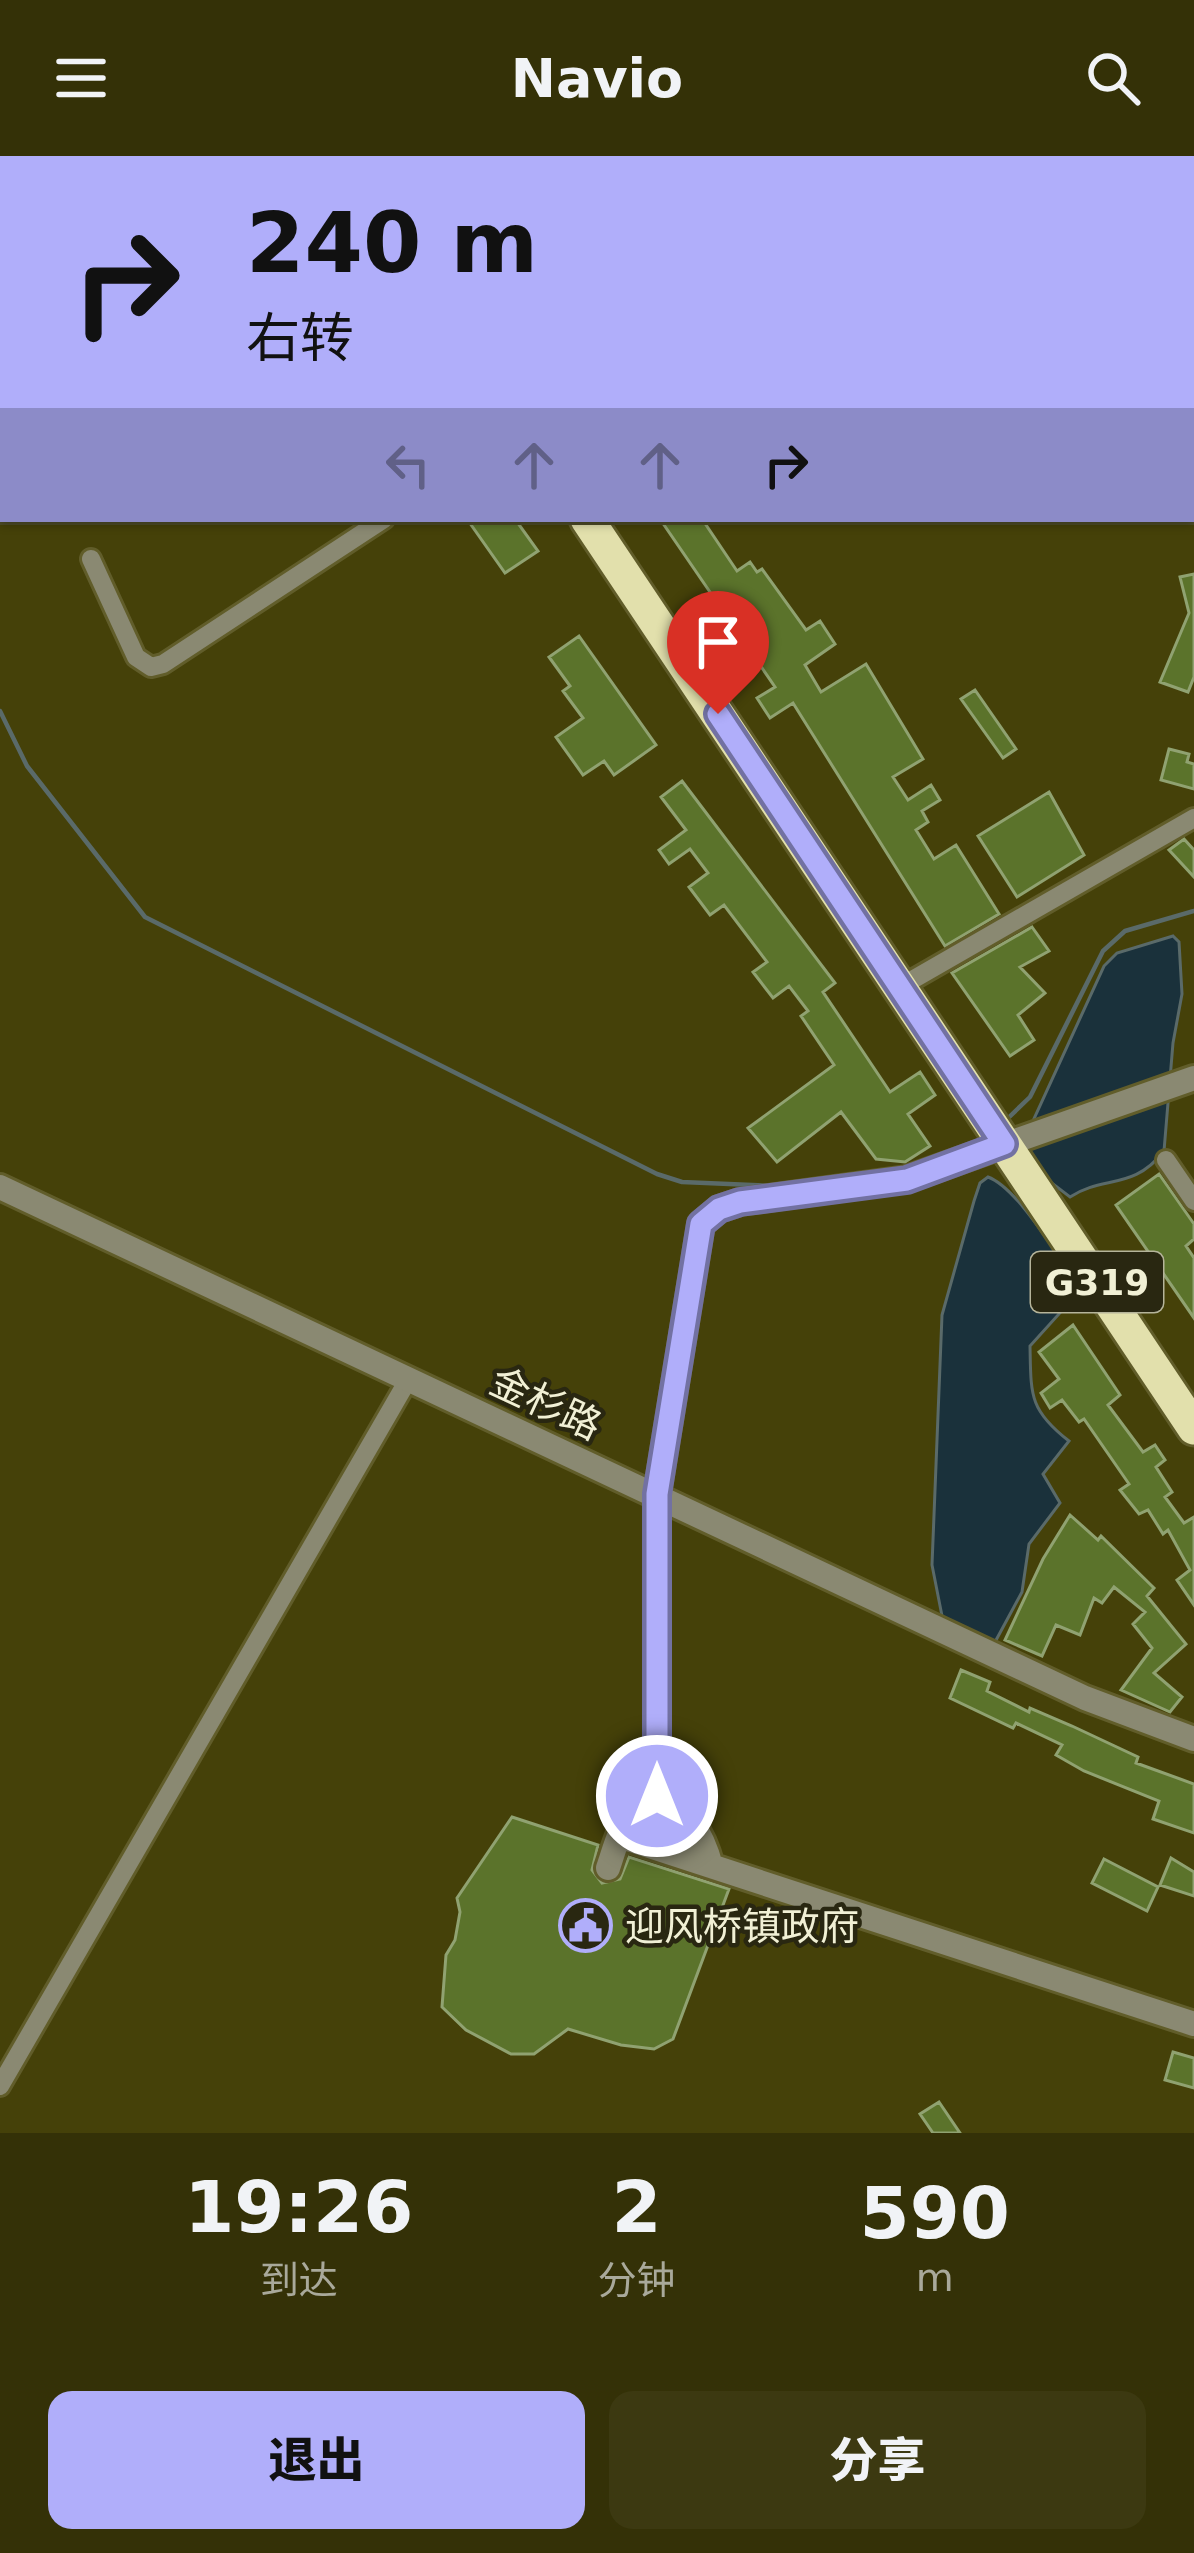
<!DOCTYPE html>
<html lang="zh">
<head>
<meta charset="utf-8">
<style>
	:root { --surface:#343107; --page:#3c3911; --text:#f1f3f6; --muted:#a9a99b; --line:#4e4c28; --accent:#b0aefa }
	body { margin:0; font-family:"DejaVu Sans","Noto Sans SC",sans-serif; background:var(--page); color:var(--text); height:100vh; display:flex; flex-direction:column; font-size:45px; white-space:nowrap }
	* { box-sizing:border-box; margin:0 }
	p { font-size:39px; color:var(--muted) }
	.icon { flex:none; width:66px; height:66px; fill:none; stroke:currentColor; stroke-width:2; stroke-linecap:round; stroke-linejoin:round }
	.map { position:relative; height:1977px; overflow:hidden }
	.panel { display:flex; flex-direction:column; background:var(--surface); flex:1 }
	.panel>* { flex:none }
	.banner { position:absolute; left:0px; top:0px; width:1194px; height:366px; box-shadow:0 3px 9px #0004,0 0 0 3px var(--line); background:#b0aefa; color:#111; overflow:hidden }
	.pin { position:absolute; display:grid; place-items:center; width:102px; height:102px; color:#fff; margin:-123px -51px; border-radius:50% 50% 50% 0; rotate:-45deg; box-shadow:0 0 12px #0007 }
	.pin .icon { rotate:45deg }
	.me { position:absolute; width:132px; margin:-66px; rotate:0deg; stroke-linejoin:round; filter:drop-shadow(0 0 9px #0008) }
	.turn { display:flex; align-items:center; gap:42px; height:252px; padding:0 48px; font-size:54px }
	.turn .icon { width:156px; height:156px; stroke-width:2.5 }
	.turn b { display:block; font-size:84px; line-height:102px }
	.lanes { display:flex; align-items:center; height:114px; padding:0 48px; background:#0003; justify-content:center; gap:60px; direction:ltr }
	.lanes .off { opacity:.35 }
	.eta { display:flex; justify-content:space-evenly; align-items:center; height:204px; text-align:center }
	.eta b { font-size:72px; font-weight:800; line-height:84px }
	.cta { display:flex; gap:24px; margin-top:auto; padding:24px 48px }
	.cta a { flex:1; height:138px; border-radius:24px; background:var(--accent); color:#111; font-size:48px; font-weight:800; line-height:138px; text-align:center }
	.cta a+a { background:var(--page); color:var(--text) }
	header { display:flex; justify-content:space-between; align-items:center; height:156px; padding:0 48px; background:var(--surface); font-size:54px; font-weight:800 }
	.map>svg:first-child { display:block }
	.water { fill:#1a313b; stroke:#5a6a69; stroke-width:3 }
	.lines { fill:none; stroke-linecap:round; stroke-linejoin:round }
	.stream { stroke:#5a6a69; stroke-width:4.5 }
	.building { fill:#5b732b; stroke:#90a271; stroke-width:3 }
	.minor-casing { stroke:#615d2a; stroke-width:24 }
	.tertiary-casing { stroke:#615d2a; stroke-width:30 }
	.trunk-casing { stroke:#615d2a; stroke-width:39 }
	.minor { stroke:#8a8972; stroke-width:18 }
	.tertiary { stroke:#8a8972; stroke-width:24 }
	.trunk { stroke:#e2e0ac; stroke-width:33 }
	.route-casing { stroke:#7271a2; stroke-width:30 }
	.route { stroke:#b0aefa; stroke-width:21 }
	.labels { text-anchor:middle; stroke-width:9; stroke-linejoin:round; paint-order:stroke }
	.shield { fill:#292711; stroke:#b5b49a; stroke-width:3 }
	.shield-label { font-size:36px; font-weight:bold; fill:#f1f0d5 }
	.street-label { font-size:39px; fill:#f1f0d5; stroke:#292711 }
	.poi-label { font-size:39px; fill:#f1f0d5; stroke:#292711; text-anchor:start }
</style>
</head>
<body>
<header><svg class="icon" aria-label="menu" viewBox="0 0 24 24"><path d="M4 6h16M4 12h16M4 18h16"/></svg>Navio<svg class="icon" aria-label="search" viewBox="0 0 24 24"><circle cx="10" cy="10" r="6"/><path d="M15 15l6 6"/></svg></header>
<div class="map">
<svg width="1194" height="1977" viewBox="0 0 1194 1977">
	<rect width="100%" height="100%" fill="#454109"/>
	<path class="water" d="M1173,780L1179,786L1182,838L1173,887L1164,995C1133,1035 1103,1019 1070,1041L1032,1012L1023,993L1032,967L1104,810L1117,797Z
		M988,1021C1018,1032 1057,1100 1078,1127L1068,1148L1030,1190C1031,1239 1029,1254 1069,1285L1043,1318L1060,1347L1029,1388L1022,1436L995,1486L943,1465L932,1409L942,1159L974,1045L980,1027Z"/>
	<g class="lines">
		<path class="stream" d="M0,555L27,610L145,761L657,1018L682,1026L774,1030
			M1004,966L1030,941L1103,795L1125,775L1194,755"/>
	</g>
	<path class="building" d="M467,363H515L538,395L505,417Z
		M660,363H702L737,415L750,406L757,416L762,413L806,474L820,465L835,488L805,509L821,536L866,508L923,603L893,621L908,644L931,629L940,644L922,655L928,666L916,674L934,703L956,689L999,758L945,790L793,547L770,562L757,542L775,531Z
		M1194,418V521L1188,536L1160,526L1189,457L1180,421Z
		M579,480L656,589L614,619L604,605L583,619L556,581L583,562L563,535L570,530L549,501Z
		M975,534L1016,593L1003,602L961,543Z
		M1169,593L1189,598L1187,606L1194,608V633L1161,624Z
		M682,625L835,827L823,836L890,936L920,916L935,939L908,958L930,990L905,1006L876,1003L841,956L777,1006L748,972L834,909L801,860L808,855L789,830L773,842L753,816L767,806L724,749L710,759L689,731L708,717L690,693L669,708L659,694L686,674L661,641Z
		M1049,636L1084,699L1017,741L978,680Z
		M1184,683L1194,694V721L1169,694Z
		M1032,771L1049,795L1020,811L1045,837L1018,859L1034,884L1010,900L952,817Z
		M1159,1018L1194,1068V1083L1186,1090L1194,1102V1162L1116,1049Z
		M1073,1169L1120,1239L1108,1249L1143,1296L1155,1289L1165,1304L1156,1311L1172,1336L1165,1341L1184,1367L1194,1361V1449L1177,1424L1190,1414L1168,1374L1163,1378L1148,1354L1139,1358L1120,1334L1129,1328L1084,1263L1079,1266L1062,1244L1050,1252L1041,1237L1059,1223L1039,1196Z
		M1070,1359L1098,1384L1101,1380L1154,1432L1147,1440L1186,1488L1154,1517L1182,1541L1170,1556L1121,1534L1152,1492L1133,1468L1145,1456L1114,1431L1102,1447L1094,1442L1080,1479L1056,1469L1042,1500L1005,1484L1043,1403Z
		M961,1514L990,1526L987,1535L1029,1556L1030,1552L1072,1570L1138,1601L1136,1607L1194,1628V1677L1153,1663L1159,1645L1084,1615L1056,1599L1062,1589L1016,1567L1013,1572L950,1542Z
		M512,1661L598,1689L592,1714L602,1727L620,1723L629,1701L729,1733L673,1883L654,1893L621,1889L568,1873L534,1898H511L466,1874L442,1851L446,1799L455,1784L460,1756L457,1742Z
		M1171,1702L1194,1716V1740L1160,1729Z
		M1104,1703L1158,1731L1147,1755L1092,1727Z
		M1173,1896L1194,1902V1932L1165,1924Z
		M939,1946L960,1977H933L920,1958Z"/>
	<g class="lines">
		<defs>
			<path id="minor" d="M151,3L156,0
				M958,3L963,0
				M0,87L3,85
				M91,403L136,501L151,511L163,508L384,363
				M900,831L1194,662
				M1166,1004L1194,1045
				M0,1930L408,1224"/>
			<path id="tertiary" d="M0,1031L1085,1542L1194,1583
				M657,1640V1338L701,1068L719,1053L740,1046L907,1023L1194,922
				M619,1680L1194,1868
				M608,1712C619,1680 623,1653 657,1640C689,1657 702,1676 711,1710"/>
			<path id="trunk" d="M345,0L347,3
				M587,363L1194,1272"/>
		</defs>
		<use href="#minor" class="minor-casing"/>
		<use href="#tertiary" class="tertiary-casing"/>
		<use href="#trunk" class="trunk-casing"/>
		<use href="#minor" class="minor"/>
		<use href="#tertiary" class="tertiary"/>
		<use href="#trunk" class="trunk"/>
	</g>
	<g class="lines">
		<defs>
			<path id="route" d="M657,1640V1338L701,1068L719,1053L740,1046L907,1024L1004,988L718,558"/>
		</defs>
		<use href="#route" class="route-casing"/>
		<use href="#route" class="route"/>
	</g>
	<defs>
		<symbol id="civic-ring" viewBox="-11 -11 22 22"><circle r="9.5" fill="#292711" stroke="#b0aefa" stroke-width="1.5"/><path d="M-.6-6.5H3V-4.5H.6V-3L4-1V1h2V6H-6V1h2V-1L-.6-3ZM-1.2 2.5V6h2.4V2.5Z" fill="#b0aefa"/></symbol>
	</defs>
	<g fill-rule="evenodd">
		<use href="#civic-ring" x="556" y="1740" width="59" height="59"/>
	</g>
	<g class="labels">
		<rect class="shield" x="1031" y="1096" width="132" height="60" rx="9"/>
		<g class="shield-label">
			<text x="1097" y="1139">G319</text>
		</g>
		<g class="street-label">
			<text transform="translate(546 1247) rotate(25)" y="14">金杉路</text>
		</g>
		<g class="poi-label">
			<text x="625" y="1784">迎风桥镇政府</text>
		</g>
	</g>
</svg>
<div class="pin" style="left:718px;top:558px;background:#d93025"><svg class="icon" aria-label="arrive" viewBox="0 0 24 24"><path d="M6 21V4h12l-3 4 3 4H6"/></svg></div>
<svg class="me" style="left:657px;top:1640px" viewBox="-20 -20 40 40"><circle r="17" fill="#b0aefa" stroke="#fff" stroke-width="3"/><path d="M0-11L8 9 0 5-8 9z" fill="#fff"/></svg>
<div class="banner">
<div class="turn"><svg class="icon" aria-label="right" viewBox="0 0 24 24"><path d="M7 20v-9h11M14 6l5 5-5 5"/></svg><div><b>240 m</b>右转</div></div>
<div class="lanes"><svg class="icon off" aria-label="left" viewBox="0 0 24 24"><path d="M17 20v-9H6M10 6l-5 5 5 5"/></svg><svg class="icon off" aria-label="ahead" viewBox="0 0 24 24"><path d="M12 20V5M6 11l6-6 6 6"/></svg><svg class="icon off" aria-label="ahead" viewBox="0 0 24 24"><path d="M12 20V5M6 11l6-6 6 6"/></svg><svg class="icon" aria-label="right" viewBox="0 0 24 24"><path d="M7 20v-9h11M14 6l5 5-5 5"/></svg></div>
</div>
</div>
<section class="panel">
<div class="eta">
<div><b>19:26</b><p>到达</p></div>
<div><b>2</b><p>分钟</p></div>
<div><b>590</b><p>m</p></div>
</div>
<div class="cta"><a>退出</a><a>分享</a></div>
</section>
</body>
</html>
